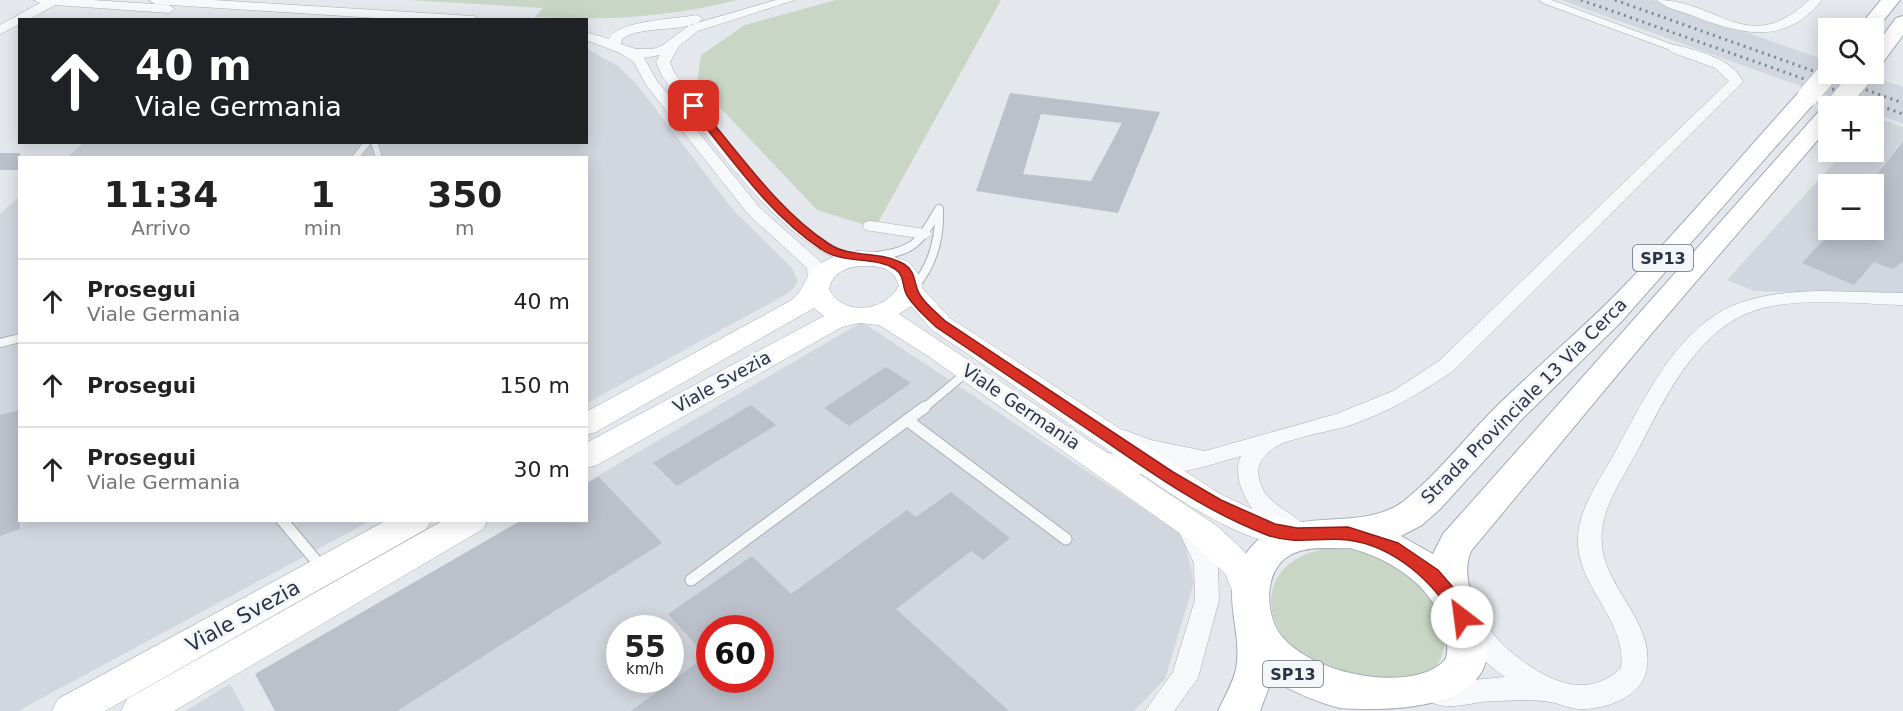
<!DOCTYPE html>
<html lang="it">
<head>
<meta charset="utf-8">
<style>
	:root { --surface:#fff; --page:#f6f6f6; --text:#222; --muted:#767676; --line:#e0e0e0 }
	body { margin:0; font-family:"DejaVu Sans",sans-serif; background:var(--page); color:var(--text); height:100vh; display:flex; flex-direction:column; font-size:22px; white-space:nowrap }
	* { box-sizing:border-box; margin:0 }
	p { font-size:20px; color:var(--muted) }
	.icon { flex:none; width:33px; height:33px; fill:none; stroke:currentColor; stroke-width:2; stroke-linecap:round; stroke-linejoin:round }
	.map { position:relative; flex:1; overflow:hidden }
	.drawer { position:absolute; left:18px; top:156px; width:570px; height:366px; display:flex; flex-direction:column; background:var(--surface); border-radius:0px; box-shadow:0 3px 15px #0003 }
	.drawer>* { flex:none }
	.top-card { position:absolute; left:18px; top:18px; width:570px; height:126px; border-radius:0px; box-shadow:0 3px 15px #0003; background:#202124; color:#fff; overflow:hidden }
	.fabs { position:absolute; left:1818px; top:18px; display:grid; gap:12px }
	.fabs a { display:grid; place-items:center; width:66px; height:66px; border-radius:0px; background:var(--surface); box-shadow:0 3px 15px #0003; font-size:30px }
	.speed { position:absolute; left:606px; top:615px; display:flex; gap:12px; font-size:30px; font-weight:700; text-align:center }
	.speed>* { display:grid; place-content:center; width:78px; height:78px; border-radius:50%; background:var(--surface); box-shadow:0 3px 15px #0003; line-height:1 }
	.speed small { font-size:15px; font-weight:400 }
	.speed .limit { border:9px solid #d22; background:#fff; color:#111 }
	.pin { position:absolute; display:grid; place-items:center; width:51px; height:51px; color:#fff; margin:-26px; border-radius:12px; box-shadow:0 3px 9px #0006 }
	.me { position:absolute; width:66px; margin:-33px; rotate:330deg; stroke-linejoin:round; filter:drop-shadow(0 0 4px #0008) }
	.turn { display:flex; align-items:center; gap:21px; height:126px; padding:0 18px; font-size:27px }
	.turn .icon { width:78px; height:78px; stroke-width:2.5 }
	.turn b { display:block; font-size:42px; line-height:51px }
	.eta { display:flex; justify-content:space-evenly; align-items:center; height:102px; text-align:center }
	.eta b { font-size:36px; font-weight:600; line-height:42px }
	ul { padding:0; list-style:none }
	li { display:flex; align-items:center; gap:18px; height:84px; padding:0 18px; border-top:2px solid var(--line) }
	li div { flex:1 }
	li b { display:block; font-size:22px }
	li em { font-style:normal }
	.map>svg:first-child { display:block }
	.built { fill:#d2d6de; fill-rule:evenodd }
	.green { fill:#c9d6c5 }
	.building { fill:#bbc0ca; fill-rule:evenodd }
	.lines { fill:none; stroke-linecap:round; stroke-linejoin:round }
	.lane-far2-casing { stroke:#a9aeb7; stroke-width:7 }
	.lane-far1-casing { stroke:#a9aeb7; stroke-width:10 }
	.lane-casing { stroke:#a9aeb7; stroke-width:13 }
	.street-casing { stroke:#a9aeb7; stroke-width:1 }
	.secondary-casing { stroke:#a9aeb7; stroke-width:1 }
	.primary-casing { stroke:#a3abb8; stroke-width:2 }
	.lane-far2 { stroke:#f7f8fa; stroke-width:6 }
	.lane-far1 { stroke:#f7f8fa; stroke-width:8 }
	.lane { stroke:#f7f8fa; stroke-width:11 }
	.street { fill:#f7f8fa; fill-rule:evenodd }
	.secondary { fill:#fff; fill-rule:evenodd }
	.primary { fill:#fff; fill-rule:evenodd }
	.rail { stroke:#7d8696; stroke-width:3; stroke-dasharray:2 4.5; stroke-linecap:butt }
	.primary-bridge-casing { stroke:#a3abb8; stroke-width:22; stroke-linecap:butt }
	.primary-bridge { stroke:#fff; stroke-width:21 }
	.route { fill:#d93025; stroke:#8d1f18; stroke-width:1.5 }
	.labels { text-anchor:middle; stroke-width:6; stroke-linejoin:round; paint-order:stroke }
	.shield { fill:#f4f6f9; stroke:#676e7b; stroke-width:1.5 }
	.shield-label { font-size:16px; font-weight:bold; fill:#2b3445 }
	.street-label { font-size:18px; fill:#2b3445; stroke:#f4f6f9 }
	.near-street-label { font-size:21px; fill:#2b3445; stroke:#f4f6f9 }
</style>
</head>
<body>
<div class="map">
<svg width="1903" height="711" viewBox="0 0 1903 711">
	<rect width="100%" height="100%" fill="#e4e7ec"/>
	<path class="built" d="M1561,0H1653L1828,61V74H1865L1903,87V124L1874,113V106H1856Z
		M587,49L618,66L638,86L733,210L792,268L798,281L793,289L785,295L587,403L586,158H67L84,142H586Z
		M1876,117L1903,127V296L1754,291L1727,280L1844,152H1874V119ZM1828,184H1874V230H1828Z
		M19,197L20,520L370,521L18,711H0V214Z
		M862,322L1183,535L1194,582L1165,679L1134,711H284L261,671L520,521L586,520L587,482ZM620,628H670V680H620ZM710,628H760V680H710Z
		M230,684L245,711H185Z"/>
	<path class="green" d="M409,0H737C671,17 604,21 535,17L543,8Z
		M836,0H1001L875,228L817,210L697,83L701,55L745,25Z
		M1336,548C1354,550 1373,554 1390,563C1428,585 1469,636 1428,676C1410,677 1361,686 1346,683C1338,682 1327,671 1319,666C1310,659 1297,653 1290,645C1249,599 1279,550 1336,548Z"/>
	<path class="building" d="M1010,93L1160,112L1118,213L976,191ZM1041,114L1122,123L1091,181L1023,174Z
		M1903,142V262L1892,269L1874,262L1854,285L1802,263L1833,230H1874V178Z
		M0,153H20V170H0Z
		M886,367L911,383L849,426L824,408Z
		M751,405L776,425L677,486L653,463Z
		M20,410V529L0,536V415Z
		M599,477L662,543L397,711H275L255,674L522,520H586V484Z
		M951,492L1010,538L983,560L971,551L896,609L1009,711H631L706,656L668,614L752,556L791,594L907,510L916,517ZM710,628H760V680H710Z"/>
	<g class="lines">
		<defs>
			<path id="lane-far2" d="M1543,0L1676,49
				M374,142L379,158
				M355,158L368,142"/>
			<path id="lane-far1" d="M877,256C916,251 920,241 939,209
				M914,287C933,265 940,237 939,209
				M0,343L20,338
				M923,409L967,372"/>
			<path id="lane" d="M907,420L1066,539
				M282,520L323,569
				M691,580L925,407"/>
			<path id="street" d="M34,0H92L169,5L175,9L169,13L55,5L28,20H20V24L0,34V25L40,3Z
				M149,0H213L474,16L480,20H407L155,4Z
				M776,0H795L698,31L679,46L670,62L674,72C716,127 778,219 840,249C850,254 862,252 872,254L875,258L872,262C802,279 700,126 662,76L656,62L660,55L644,58L657,81L760,208L821,262L827,276L826,283L817,288L808,283L807,268L748,214L646,85L634,62L620,53L586,40V32L609,39C618,20 677,19 697,15L703,19C686,34 643,24 622,39L621,44L636,49H653L663,45L690,25Z
				M1657,0C1719,0 1748,58 1809,0H1822C1785,47 1739,34 1691,15C1680,11 1665,8 1657,0Z
				M1676,45C1699,51 1733,59 1743,82L1453,371C1420,393 1387,413 1348,426C1332,431 1285,439 1274,448C1264,456 1256,463 1259,478C1264,507 1297,511 1307,530L1303,536C1270,547 1226,486 1241,456C1187,472 1153,483 1096,466L1093,460L1096,454L1104,452L1145,460L1164,458L1116,443L1113,438L1116,433L1124,430L1151,440L1205,451L1336,414L1393,391L1439,361L1729,81L1715,68L1671,52L1669,49Z
				M871,221L925,229L933,234L925,239L865,230L863,226L865,222Z
				M1821,291L1903,293V305C1857,304 1808,297 1763,308C1699,324 1666,396 1638,450C1622,480 1598,511 1602,546C1606,590 1657,624 1646,672C1640,698 1603,710 1580,709C1569,709 1560,703 1549,702C1533,699 1512,701 1495,701C1474,701 1452,711 1433,703L1429,695L1433,687L1442,683L1505,677C1487,664 1466,647 1456,626L1460,618C1466,616 1471,614 1478,618C1487,624 1495,637 1503,645C1536,674 1582,705 1621,668C1627,622 1581,590 1578,545C1576,511 1599,482 1614,454C1641,405 1668,346 1715,315C1746,295 1785,292 1821,291Z
				M1190,521L1198,524L1218,563L1219,600L1198,678L1174,711H1145L1173,672L1195,600L1194,563L1178,530L1182,524Z"/>
			<path id="secondary" d="M857,251L879,252L909,262L921,278L922,288L950,318L1220,494L1265,515L1320,525L1325,534L1320,543C1255,564 1150,478 1098,443C1042,406 988,367 932,330L911,306L899,314L1217,526C1239,546 1261,564 1266,594L1261,604L1249,608L1237,604L1226,575L1195,544L928,356L879,325L859,323L842,327L597,465L586,468V443L824,316L814,308L596,432L586,435V412L790,301C799,295 802,288 807,278C818,260 836,255 857,251ZM872,266C886,267 895,272 899,286C885,312 843,317 829,289C833,269 853,265 872,266Z
				M387,520H431L426,529L105,711H52L58,699Z
				M444,520H488L483,529L174,711H121L127,699Z"/>
			<path id="primary" d="M1881,0H1900L1874,32V28H1858Z
				M1903,16V35L1881,65L1874,67V48L1896,18Z
				M1808,90L1816,91L1819,96L1816,101L1621,322L1522,419L1440,509L1422,525L1401,536L1433,554L1443,534L1820,110L1828,108V128L1652,333L1471,551C1456,587 1490,618 1487,654C1482,711 1385,711 1340,708C1316,702 1293,692 1272,679L1260,711H1218C1224,698 1233,683 1236,669C1244,624 1214,589 1251,547C1290,502 1359,535 1404,501C1440,472 1467,435 1500,403C1541,363 1586,326 1626,284C1686,222 1742,155 1800,91ZM1350,548C1394,560 1437,588 1446,635C1447,643 1449,656 1444,661C1409,697 1292,671 1274,623C1264,597 1268,560 1300,551C1316,546 1334,549 1350,548Z"/>
		</defs>
		<use href="#lane-far2" class="lane-far2-casing"/>
		<use href="#lane-far1" class="lane-far1-casing"/>
		<use href="#lane" class="lane-casing"/>
		<use href="#street" class="street-casing"/>
		<use href="#secondary" class="secondary-casing"/>
		<use href="#primary" class="primary-casing"/>
		<use href="#lane-far2" class="lane-far2"/>
		<use href="#lane-far1" class="lane-far1"/>
		<use href="#lane" class="lane"/>
		<use href="#street" class="street"/>
		<use href="#secondary" class="secondary"/>
		<use href="#primary" class="primary"/>
		<path class="rail" d="M1581,0L1903,114
			M1615,0L1903,103"/>
		<defs>
			<path id="primary-bridge" d="M1808,96L1828,73
				M1836,106L1863,74"/>
		</defs>
		<use href="#primary-bridge" class="primary-bridge-casing"/>
		<use href="#primary-bridge" class="primary-bridge"/>
	</g>
	<path class="route" d="M690,104H697C738,151 776,209 829,244C851,259 880,250 904,264C917,272 913,284 920,295C926,305 937,313 945,321L1173,472L1221,500L1275,524L1297,528L1348,527L1398,543L1438,570L1458,593L1471,617L1468,622L1462,624L1456,622C1435,582 1394,546 1348,540C1321,537 1293,545 1267,535C1207,512 1154,475 1102,439C1047,402 991,364 936,327C927,318 915,308 908,297C901,288 906,276 895,269C872,255 844,265 821,249C768,214 730,156 690,108Z"/>
	<g class="labels">
		<g class="shield">
			<rect x="1633" y="245" width="60" height="26" rx="4.5"/>
			<rect x="1263" y="661" width="60" height="26" rx="4.5"/>
		</g>
		<g class="shield-label">
			<text x="1663" y="264">SP13</text>
			<text x="1293" y="680">SP13</text>
		</g>
		<g class="street-label">
			<text transform="translate(722 382) rotate(-29)" y="6">Viale Svezia</text>
			<text transform="translate(1524 401) rotate(-45)" y="6">Strada Provinciale 13 Via Cerca</text>
			<text transform="translate(1021 407) rotate(34)" y="6">Viale Germania</text>
		</g>
		<g class="near-street-label">
			<text transform="translate(243 616) rotate(-29)" y="7">Viale Svezia</text>
		</g>
	</g>
</svg>
<div class="fabs">
<a><svg class="icon" aria-label="search" viewBox="0 0 24 24"><circle cx="10" cy="10" r="6"/><path d="M15 15l6 6"/></svg></a>
<a>+</a>
<a>−</a>
</div>
<div class="speed"><div>55<small>km/h</small></div><div class="limit">60</div></div>
<div class="pin" style="left:694px;top:106px;background:#d93025"><svg class="icon" aria-label="arrive" viewBox="0 0 24 24"><path d="M6 21V4h12l-3 4 3 4H6"/></svg></div>
<svg class="me" style="left:1462px;top:617px" viewBox="-20 -20 40 40"><circle r="19" fill="#fff"/><path d="M0-13L10 11 0 6-10 11z" fill="#d93025"/></svg>
<div class="top-card">
<div class="turn"><svg class="icon" aria-label="ahead" viewBox="0 0 24 24"><path d="M12 20V5M6 11l6-6 6 6"/></svg><div><b>40 m</b>Viale Germania</div></div>
</div>
<section class="drawer">
<div class="eta">
<div><b>11:34</b><p>Arrivo</p></div>
<div><b>1</b><p>min</p></div>
<div><b>350</b><p>m</p></div>
</div>
<ul>
<li><svg class="icon" aria-label="ahead" viewBox="0 0 24 24"><path d="M12 20V5M6 11l6-6 6 6"/></svg><div><b>Prosegui</b><p>Viale Germania</p></div><em>40 m</em></li>
<li><svg class="icon" aria-label="ahead" viewBox="0 0 24 24"><path d="M12 20V5M6 11l6-6 6 6"/></svg><div><b>Prosegui</b></div><em>150 m</em></li>
<li><svg class="icon" aria-label="ahead" viewBox="0 0 24 24"><path d="M12 20V5M6 11l6-6 6 6"/></svg><div><b>Prosegui</b><p>Viale Germania</p></div><em>30 m</em></li>
</ul>
</section>
</div>
</body>
</html>
